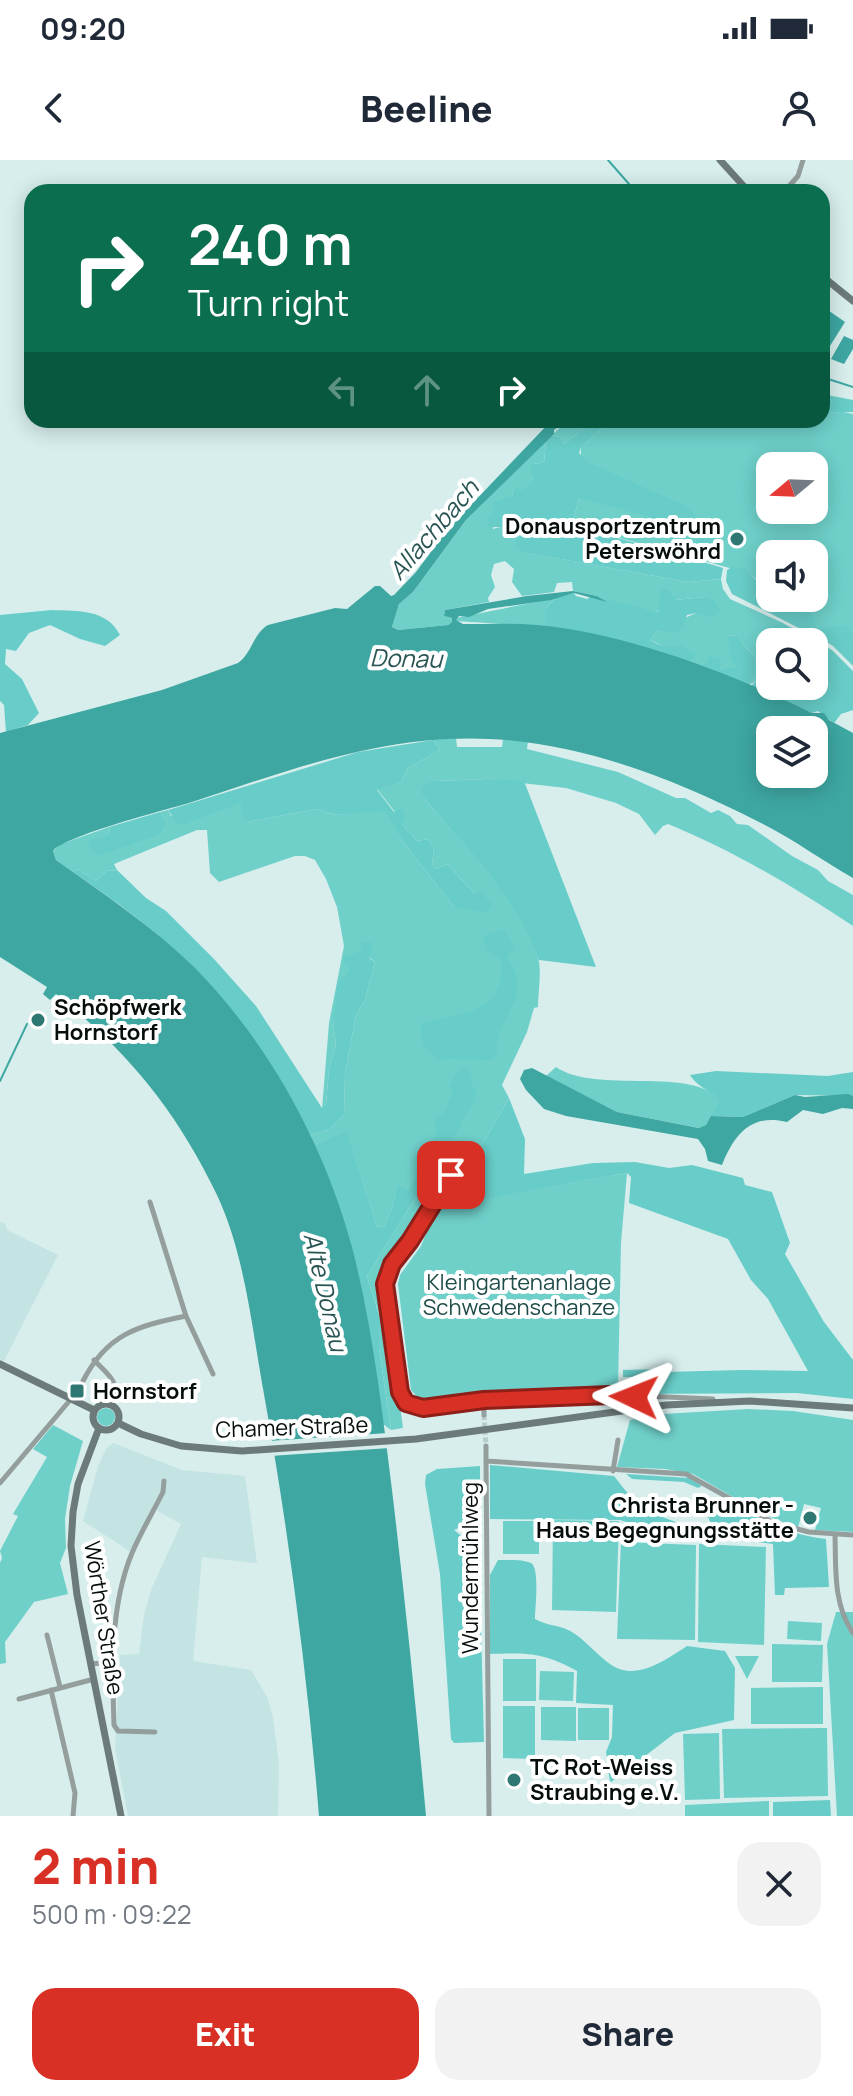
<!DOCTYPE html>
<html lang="en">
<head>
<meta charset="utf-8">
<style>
	:root { --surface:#fff; --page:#f2f2f3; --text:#1f2937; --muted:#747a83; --accent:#d93025 }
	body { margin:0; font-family:Manrope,sans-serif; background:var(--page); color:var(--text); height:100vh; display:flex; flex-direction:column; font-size:30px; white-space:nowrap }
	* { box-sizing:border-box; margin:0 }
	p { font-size:26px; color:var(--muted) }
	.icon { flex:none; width:44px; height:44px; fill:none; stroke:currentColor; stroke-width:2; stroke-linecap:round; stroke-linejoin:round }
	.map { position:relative; height:1656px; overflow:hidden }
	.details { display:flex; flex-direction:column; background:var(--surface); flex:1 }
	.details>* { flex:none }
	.guide { position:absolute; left:24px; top:24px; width:806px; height:244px; border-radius:24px; box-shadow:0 4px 20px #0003; background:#0b6e4f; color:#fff; overflow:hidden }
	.needle { width:52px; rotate:251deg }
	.controls { position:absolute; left:756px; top:292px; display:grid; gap:16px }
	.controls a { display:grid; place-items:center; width:72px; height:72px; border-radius:16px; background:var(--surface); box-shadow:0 4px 20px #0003; font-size:40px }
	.pin { position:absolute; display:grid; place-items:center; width:68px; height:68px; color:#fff; margin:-34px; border-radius:16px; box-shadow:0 4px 12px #0006 }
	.me { position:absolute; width:88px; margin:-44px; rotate:272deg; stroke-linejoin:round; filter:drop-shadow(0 0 6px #0008) }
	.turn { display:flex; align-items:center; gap:28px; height:168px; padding:0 32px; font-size:36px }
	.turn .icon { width:104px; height:104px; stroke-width:2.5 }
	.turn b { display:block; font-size:56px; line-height:68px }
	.lanes { display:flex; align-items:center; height:76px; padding:0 32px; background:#0003; justify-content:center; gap:40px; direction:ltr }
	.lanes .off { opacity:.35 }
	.round { display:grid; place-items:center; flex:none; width:84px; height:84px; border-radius:24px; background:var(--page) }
	.headline { display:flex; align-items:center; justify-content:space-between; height:136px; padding:0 32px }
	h1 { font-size:48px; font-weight:800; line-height:60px; color:var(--accent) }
	.button { display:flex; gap:16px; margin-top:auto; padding:16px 32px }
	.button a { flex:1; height:92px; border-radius:24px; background:var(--accent); color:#fff; font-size:32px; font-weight:800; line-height:92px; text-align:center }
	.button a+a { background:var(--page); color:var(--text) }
	.status { display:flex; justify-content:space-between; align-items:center; height:56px; padding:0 40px; background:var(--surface); direction:ltr }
	.status svg { height:22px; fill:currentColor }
	header { display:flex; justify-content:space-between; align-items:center; height:104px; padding:0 32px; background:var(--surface); font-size:36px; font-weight:800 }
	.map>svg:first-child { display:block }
	.built { fill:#c3e4e2 }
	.green { fill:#6fd0ca; fill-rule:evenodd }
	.forest { fill:#68cdc8 }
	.water { fill:#3ea7a2; fill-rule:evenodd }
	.pier { fill:#d7eeed }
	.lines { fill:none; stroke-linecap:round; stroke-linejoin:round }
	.stream { stroke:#3ea7a2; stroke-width:2 }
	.street-tunnel { stroke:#b8cccb; stroke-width:5; stroke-dasharray:5 2.5; stroke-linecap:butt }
	.street { stroke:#949e9d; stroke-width:5 }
	.secondary { stroke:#6c7a79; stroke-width:7 }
	.route-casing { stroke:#8d1f18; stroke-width:20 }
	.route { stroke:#d93025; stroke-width:14 }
	.poi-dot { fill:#2e7773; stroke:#fff; stroke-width:3 }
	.labels { text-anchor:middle; stroke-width:8; stroke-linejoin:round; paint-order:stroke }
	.poi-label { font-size:22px; font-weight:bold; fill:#060e0d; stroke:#fff; text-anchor:start }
	.park-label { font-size:22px; fill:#1e4c49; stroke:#fff }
	.street-label { font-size:22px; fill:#060e0d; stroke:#fff }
	.water-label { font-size:24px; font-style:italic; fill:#285553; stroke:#fff }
</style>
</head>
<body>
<div class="status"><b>09:20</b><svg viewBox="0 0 49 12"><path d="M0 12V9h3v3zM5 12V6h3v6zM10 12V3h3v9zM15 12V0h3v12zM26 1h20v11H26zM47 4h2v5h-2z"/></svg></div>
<header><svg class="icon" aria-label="back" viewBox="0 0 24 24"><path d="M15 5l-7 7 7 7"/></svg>Beeline<svg class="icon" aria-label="person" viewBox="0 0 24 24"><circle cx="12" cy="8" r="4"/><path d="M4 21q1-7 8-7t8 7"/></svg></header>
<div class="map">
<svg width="853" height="1656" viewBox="0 0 853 1656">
	<rect width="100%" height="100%" fill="#d7eeed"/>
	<path class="built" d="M0,1062L5,1063L7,1070L58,1095L4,1201L0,1199Z
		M113,1283L182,1310L245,1316L257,1403L202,1397L193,1501L251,1510L267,1537L273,1557L279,1604L278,1656H128L115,1589L120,1495L139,1494L144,1455L151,1430L181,1364L152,1348L131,1392L83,1361L98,1306L106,1289Z"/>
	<path class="green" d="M843,252L853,254V499L809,470L802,446L789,438H814V394H770L765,420L770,422V430L748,413L572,365L579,338L581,287L611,260H822V253ZM770,306H814V350H770Z
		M568,260H595L564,284L560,277L552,275Z
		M546,281L544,302L534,304V317L523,332L514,329L512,336L495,351L493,369L500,367L513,374L516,385L523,392L688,422L721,419L723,429L730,439L781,462L771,467L763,483L770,495V521H756L749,525L756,498L744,486L739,475L728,476L737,507L725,510L708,503L702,508L688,503L693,500L650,480L658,470L696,453L704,437L675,440L661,447L660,452L607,442L597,436L573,431L572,422L557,423L554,432L522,436L512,422L514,409L505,401L494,404L491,415L495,427L488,438L489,442L445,450L444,456L452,458V462L448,465L398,470L392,467L399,444L413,432L466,360Z
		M556,438L546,448V467L456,461V458Z
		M456,578L457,587H502L503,580L528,581L527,589L618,612L676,638H685L711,653L718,650L730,656L737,664L748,665L792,696L818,710L828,721L853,735V766C794,727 734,691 668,664L663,666L655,675L639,654L616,643L566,628L487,619L434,621L425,639C458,679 527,749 538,797C542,812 538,831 538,847L534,848L527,872L502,925L509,938L464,1017L458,1021L447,1045L627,1013L621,1083L618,1229L420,1240L411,1230L398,1124L400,1115L421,1086L436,1048L429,1047L389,1106L383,1124L403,1268L391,1270L379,1188V1154L367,1116L420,1030L438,1009L429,990L408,1029L397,1026L392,1048L384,1066L377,1067L347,972L314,985L310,975L329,970L344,955L345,914L356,855L365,840L375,802L361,791L351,809L333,862L336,885L329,909L326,944L322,949L329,863L344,786L337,747L326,719L315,700L305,696H295L219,722L210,713L207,670H197L114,704L117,710L107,711L96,721L77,709L73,712L56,700L53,691L61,684L109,667L110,673L88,685L160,674L165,668V659L160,652L168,650L171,656L244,641L247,662L317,649L336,655L387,650L400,678L455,748L476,735L447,704L436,709L432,705L434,688L428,679L417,681L402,664L400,648L395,652L377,629L401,622L408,608L440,590L433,580Z
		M556,907C596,935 693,905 721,941L706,965L700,968L617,952L546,916Z
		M97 1257a9 9 0 1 1 18 0a9 9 0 1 1-18 0Z
		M748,1249L793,1251L853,1260V1372L815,1370L821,1348L804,1344L798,1368L761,1353L693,1314L665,1309L617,1307L630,1260L663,1254Z
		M53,1265L83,1281L70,1326L65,1359L66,1388L60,1403L68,1434L34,1442L5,1482L6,1503L0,1504V1403L2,1398L0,1391L18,1356L13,1354L47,1297L33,1289Z
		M553,1360L619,1361L616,1452L552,1450Z
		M503,1361H539V1394H503Z
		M621,1382L696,1385L695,1480L617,1479Z
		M699,1384L766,1387L764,1485L698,1482Z
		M836,1452H853V1656H837L827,1484Z
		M788,1461L822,1463L821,1481L787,1479Z
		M772,1484L823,1485L822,1522H772Z
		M735,1496H759L747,1519Z
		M503,1499H536V1541H503Z
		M540,1511L574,1512L573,1541L539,1540Z
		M823,1527V1564H751V1528Z
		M503,1546H535V1599L503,1598Z
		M541,1547H576V1581L541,1580Z
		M578,1548H609V1580H578Z
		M827,1568L828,1636L724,1638L722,1569Z
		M719,1573L720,1639L685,1640L683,1574Z
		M769,1641V1656H685V1645Z"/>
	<path class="forest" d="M822,234L853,240V252L822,253Z
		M595,260H611L581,287L579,293L587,302L684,345L714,372L719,401L703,393L691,368L579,338L572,365L720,407L723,408L721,419L688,422L522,392L516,386L513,374L500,367H488L487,358L495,351L492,343L512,336L514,329L518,328L523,331L534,317L529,308L534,304L544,302L546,281L552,275L560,277L564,284Z
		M732,407L745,409L758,422L770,430V438H789L802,446L811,444L816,469L845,465L853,474V506L832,485L732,434L726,421L727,410Z
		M662,429L669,430L675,440L704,437L715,441L720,450L713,457L696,453L687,455L683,467L676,473L658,470L650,480C660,486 669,489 680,485L695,494L693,500L688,503L613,479L546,467V448L556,438L574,433L576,436L587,439L591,436L659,452V439Z
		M52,450C78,451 107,449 120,475L105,486L80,479L50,465L29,473L16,491L6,489L5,504L22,519L39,553L28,565L6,572L4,545L0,541V455Z
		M781,462L832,490L853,511V550L841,554L834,563L818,551L812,553L751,526L756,521H770V526H814V482H770V495L763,483L760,470Z
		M739,475L744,486L756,498L755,511L749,525L702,508L710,496L721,500V509L736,507L731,500L728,476Z
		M433,580L440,590L408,608L401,622L377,630L394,652L401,647L405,656L402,664L417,681L428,679L434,688L432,705L436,709L447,704L475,734L482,732L492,745L488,752L455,748L400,678L386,651L336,655L317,649L247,662L241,651L243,642L182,665L176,662L168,650L358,592Z
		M487,619L524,621L596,807L539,800C518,738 466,689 425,639L421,631L423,625L434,621Z
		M160,652L165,659V668L160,674L98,696L88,685L91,678L98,679L110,673L109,667Z
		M77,709L96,721L107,711L117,710L146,738L166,751L214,799L256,846L322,948L326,944L329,909L336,885L333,862L338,824L350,809L343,801L344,797L361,791V782H373L369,798L375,802L365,840L356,855L345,914L344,955L329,970L310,975C279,916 242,856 194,808C157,771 115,741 73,712Z
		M504,769L515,789L506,797C538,835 494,856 497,894L492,900L438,899L423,885L420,864C461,852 506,856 501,800L487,791L483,776Z
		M463,908H467C474,916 469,924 477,933L473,938L475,941L460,963L461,967L446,988L432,981L437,970L433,959L443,954L453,933L449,927L454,915Z
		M716,911L828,916L853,912V936L795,935L743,957L711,956L720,941C711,929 700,930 690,915Z
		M509,938L525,979L524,1014L593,1003L635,1002L669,1008L692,1005L743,1018L745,1025L772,1032L790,1083L785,1094L824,1162L853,1200V1239L797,1233L632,1234V1217H623V1210L664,1209L665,1212L742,1210L808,1211L768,1139L751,1120L728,1079L629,1043L631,1017L627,1013L446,1046L458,1020L464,1017Z
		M347,971L377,1067L384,1066L392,1048L397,1025L408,1029L429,989L437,992L443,1001L420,1030L367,1116L379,1155V1188L391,1270L383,1264C370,1168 354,1074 314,985Z
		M490,1305L614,1316C642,1353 648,1351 689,1367V1381L620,1360L490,1359Z
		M480,1306V1359L454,1370L479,1390L484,1582L454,1583L451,1579L440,1414L425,1324L426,1315L437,1309Z
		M626,1314L689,1318L702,1326L698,1328L684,1322L632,1319Z
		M722,1337C755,1358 787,1375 826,1379L829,1427L785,1428L784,1435H775L773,1384L751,1381L711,1364L705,1350L711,1340Z
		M498,1400C507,1400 523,1399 531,1403C540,1408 535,1448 535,1459C549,1467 561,1464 575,1474C588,1483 599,1497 613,1506C637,1521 667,1499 687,1486L725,1491L735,1508L734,1560L675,1573L610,1623L606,1592L612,1577L613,1545L576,1543L577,1511C542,1492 528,1493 490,1494V1415Z
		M830,1640L831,1656H773V1642Z"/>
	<path class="water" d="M822,146L845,162L823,197L822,196Z
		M844,176L853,180V189L844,204L831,199Z
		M552,260H568L554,270V274L466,360L413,432L399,444L392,467L398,470L448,465L452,462V458L444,456L445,450L527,436L573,431L597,436L607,442L574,433L551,440L488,449L469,457L459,456L456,460L463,464C488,464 512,463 537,465C623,472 734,514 812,553H824L829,560L853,573V718C821,700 792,678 759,662C663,613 557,573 447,579C359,583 272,616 189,643C165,650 64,676 53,691L56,700C104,734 153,767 195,808C270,884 326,988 353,1091C373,1170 382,1250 392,1330C405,1439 416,1547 426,1656H319C307,1511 288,1367 262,1223C251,1161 244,1093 217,1035C176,950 129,893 56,834L50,840L43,834L47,827L0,797V573L162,530L238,503C252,493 253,474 268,465L335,448L347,449L375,426H380L391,436L394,435L416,412L448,369ZM770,570H814V614H770Z
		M532,908L617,952L699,968L706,965L711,956L743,957L795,935L805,937L848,934L853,936V949L842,948L823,954L803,950L787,962C751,953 734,975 722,1005L708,1001L705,989L698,979L566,956L544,949L526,930L520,919L524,910Z"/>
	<path class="pier" d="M388,1273L390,1288L270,1296L268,1281Z"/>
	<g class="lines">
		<path class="stream" d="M608,0L636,32
			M822,217L853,227
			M0,921L27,864"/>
		<path class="street-tunnel" d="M484,1255L486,1286"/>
		<path class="street" d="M784,32L798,16L803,0
			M451,1015L410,1081L392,1104L385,1124L400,1232L406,1243L423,1248L484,1240L621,1235L713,1239
			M186,1156L213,1214
			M94,1200C109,1216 122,1222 111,1245
			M83,1221C107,1174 137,1166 186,1156L150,1042
			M484,1240V1255
			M486,1286V1301
			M613,1311L618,1280
			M0,1323L71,1239
			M835,1375C836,1409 833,1444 853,1473
			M47,1475L60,1527
			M91,1504L113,1502
			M51,1530L75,1633L73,1656
			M19,1539L94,1519
			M155,1572L118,1571L114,1565C112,1509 110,1446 132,1393C141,1372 153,1352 163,1332L164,1321
			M489,1656L486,1301L686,1314L774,1363L809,1372L853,1375"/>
		<path class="secondary" d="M720,0L749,32
			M822,116L853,141
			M0,1204L94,1250
			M93 1257a13 13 0 1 1 26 0a13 13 0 1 1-26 0Z
			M118,1263L141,1274L181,1286L242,1291L416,1279L666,1245L750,1241L853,1248
			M99,1268L78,1324L73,1352L71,1386L77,1435L121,1656"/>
	</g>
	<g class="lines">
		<defs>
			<path id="route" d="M451,1015L410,1081L392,1104L385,1124L400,1232L406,1243L423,1248L484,1240L610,1235L634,1237"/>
		</defs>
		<use href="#route" class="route-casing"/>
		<use href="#route" class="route"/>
	</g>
	<g class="poi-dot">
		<circle cx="737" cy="379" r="8"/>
		<circle cx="38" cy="860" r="8"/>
		<rect x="69" y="1223" width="16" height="16" rx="4"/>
		<circle cx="810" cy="1358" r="8"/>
		<circle cx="514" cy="1620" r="8"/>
	</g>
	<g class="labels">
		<g class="poi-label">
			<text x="721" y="374" text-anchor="end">Donausportzentrum<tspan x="721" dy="25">Peterswöhrd</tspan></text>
			<text x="54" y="855">Schöpfwerk<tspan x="54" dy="25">Hornstorf</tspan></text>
			<text x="93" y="1239">Hornstorf</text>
			<text x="794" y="1353" text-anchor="end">Christa Brunner -<tspan x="794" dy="25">Haus Begegnungsstätte</tspan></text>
			<text x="530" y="1615">TC Rot-Weiss<tspan x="530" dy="25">Straubing e.V.</tspan></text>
		</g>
		<g class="park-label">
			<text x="519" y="1130">Kleingartenanlage<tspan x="519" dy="25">Schwedenschanze</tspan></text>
		</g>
		<g class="street-label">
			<text transform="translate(292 1267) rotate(-2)" y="8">Chamer Straße</text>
			<text transform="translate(470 1408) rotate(-90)" y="8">Wundermühlweg</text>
			<text transform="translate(104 1458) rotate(81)" y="8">Wörther Straße</text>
		</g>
		<g class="water-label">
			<text transform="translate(434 370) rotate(-49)" y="8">Allachbach</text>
			<text transform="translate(406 499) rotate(1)" y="8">Donau</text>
			<text transform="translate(325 1132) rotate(77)" y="8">Alte Donau</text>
		</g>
	</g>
</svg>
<div class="controls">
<a><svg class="needle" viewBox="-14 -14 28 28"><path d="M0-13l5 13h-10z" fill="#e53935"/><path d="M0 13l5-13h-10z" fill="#747a83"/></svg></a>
<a><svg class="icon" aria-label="sound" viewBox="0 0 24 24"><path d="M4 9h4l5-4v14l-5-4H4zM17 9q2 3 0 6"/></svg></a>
<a><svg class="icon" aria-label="search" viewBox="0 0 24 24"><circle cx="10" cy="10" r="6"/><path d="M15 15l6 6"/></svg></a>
<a><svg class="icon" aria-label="layers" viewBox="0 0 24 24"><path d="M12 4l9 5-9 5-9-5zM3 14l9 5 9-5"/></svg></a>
</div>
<div class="pin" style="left:451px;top:1015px;background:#d93025"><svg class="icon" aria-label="arrive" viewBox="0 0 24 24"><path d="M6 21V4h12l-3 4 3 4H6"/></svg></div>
<svg class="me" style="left:634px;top:1237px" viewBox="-20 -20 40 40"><path d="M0-17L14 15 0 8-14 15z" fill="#d93025" stroke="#fff" stroke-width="4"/></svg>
<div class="guide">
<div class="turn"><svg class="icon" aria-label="right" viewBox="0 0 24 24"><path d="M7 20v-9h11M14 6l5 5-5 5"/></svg><div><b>240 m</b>Turn right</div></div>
<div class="lanes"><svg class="icon off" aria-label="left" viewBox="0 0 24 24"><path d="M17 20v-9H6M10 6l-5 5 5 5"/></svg><svg class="icon off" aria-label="ahead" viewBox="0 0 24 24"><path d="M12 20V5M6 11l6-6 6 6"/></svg><svg class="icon" aria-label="right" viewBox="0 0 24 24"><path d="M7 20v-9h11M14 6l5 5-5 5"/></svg></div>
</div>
</div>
<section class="details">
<div class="headline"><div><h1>2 min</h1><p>500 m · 09:22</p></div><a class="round"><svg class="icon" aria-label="close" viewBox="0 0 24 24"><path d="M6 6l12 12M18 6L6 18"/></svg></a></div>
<div class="button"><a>Exit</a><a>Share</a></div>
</section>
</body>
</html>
